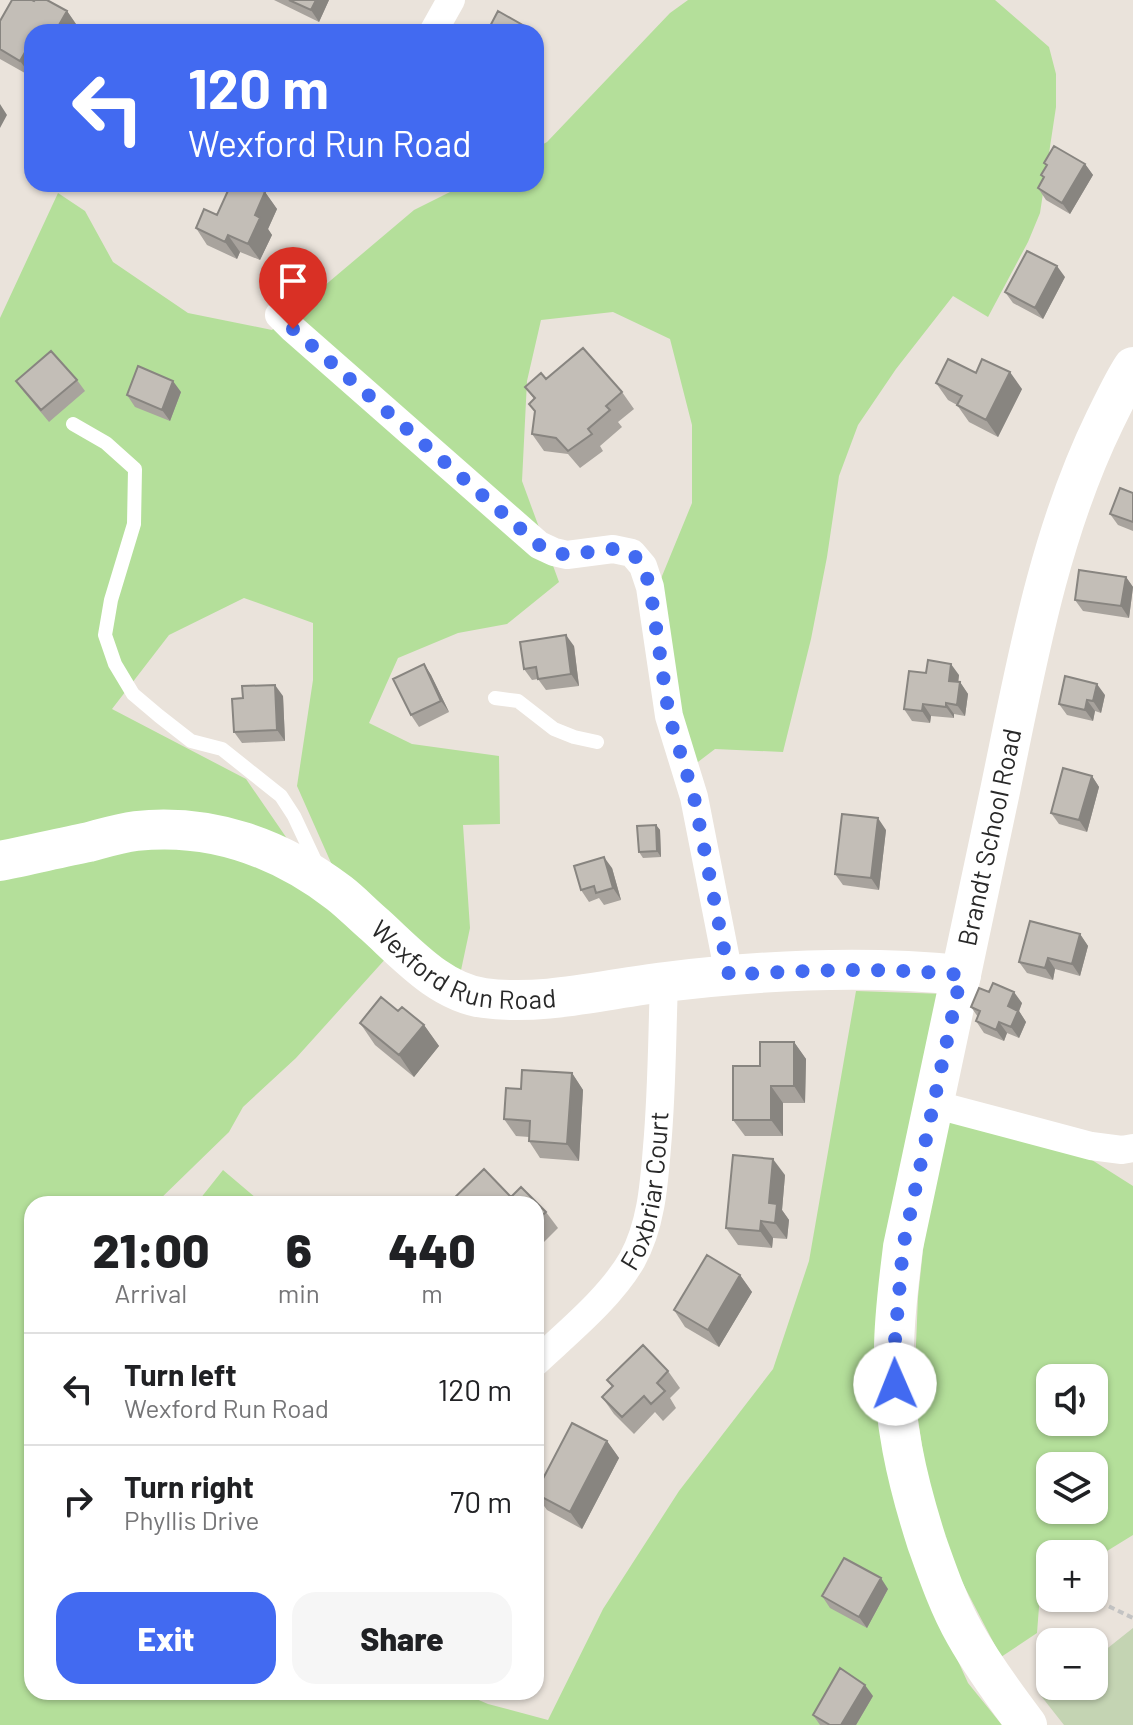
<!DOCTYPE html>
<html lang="en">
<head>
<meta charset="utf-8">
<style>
	:root { --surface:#fff; --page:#f6f6f6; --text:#202124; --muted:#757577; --line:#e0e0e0; --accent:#426af1 }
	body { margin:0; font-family:Barlow,sans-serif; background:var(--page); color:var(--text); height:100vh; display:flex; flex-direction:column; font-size:30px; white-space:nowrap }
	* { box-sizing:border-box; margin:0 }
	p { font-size:26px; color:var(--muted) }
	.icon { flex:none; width:44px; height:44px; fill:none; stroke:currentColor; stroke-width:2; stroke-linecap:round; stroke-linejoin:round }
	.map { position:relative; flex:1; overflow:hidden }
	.drawer { position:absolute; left:24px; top:1196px; width:520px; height:504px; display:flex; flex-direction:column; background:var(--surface); border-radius:24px; box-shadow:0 2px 6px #0004 }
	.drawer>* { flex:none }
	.top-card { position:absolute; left:24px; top:24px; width:520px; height:168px; border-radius:24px; box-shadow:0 2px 6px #0004; background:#426af1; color:#fff; overflow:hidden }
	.tools { position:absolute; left:1036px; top:1364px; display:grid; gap:16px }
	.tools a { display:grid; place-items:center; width:72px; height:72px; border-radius:16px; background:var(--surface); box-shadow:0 2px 6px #0004; font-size:40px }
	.pin { position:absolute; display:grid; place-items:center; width:68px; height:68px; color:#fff; margin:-82px -34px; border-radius:50% 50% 50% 0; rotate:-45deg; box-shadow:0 0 8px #0007 }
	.pin .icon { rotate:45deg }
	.me { position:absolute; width:88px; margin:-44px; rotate:359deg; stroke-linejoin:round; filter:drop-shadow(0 0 6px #0008) }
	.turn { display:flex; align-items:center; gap:28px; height:168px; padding:0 32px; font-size:36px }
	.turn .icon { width:104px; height:104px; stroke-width:2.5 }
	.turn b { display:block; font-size:56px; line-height:68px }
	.eta { display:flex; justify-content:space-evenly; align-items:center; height:136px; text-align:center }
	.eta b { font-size:48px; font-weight:800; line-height:56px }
	.cta { display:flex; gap:16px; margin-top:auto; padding:16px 32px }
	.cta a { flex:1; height:92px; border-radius:24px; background:var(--accent); color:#fff; font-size:32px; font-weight:800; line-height:92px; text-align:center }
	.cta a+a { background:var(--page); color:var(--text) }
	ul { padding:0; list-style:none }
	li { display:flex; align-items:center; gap:24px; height:112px; padding:0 32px; border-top:2px solid var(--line) }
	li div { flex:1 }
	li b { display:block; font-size:30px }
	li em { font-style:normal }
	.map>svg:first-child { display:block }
	.green { fill:#b4df9a; fill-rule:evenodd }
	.cemetery { fill:#c4d4b3 }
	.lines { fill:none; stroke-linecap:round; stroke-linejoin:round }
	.path { stroke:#c3c3c3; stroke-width:4; stroke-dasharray:6 4; stroke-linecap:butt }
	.lane { stroke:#fff; stroke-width:14 }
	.street { stroke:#fff; stroke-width:28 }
	.secondary { stroke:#fff; stroke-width:40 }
	.wall { fill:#a8a39d }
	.shaded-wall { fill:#888580 }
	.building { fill:#c3beb7; stroke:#888580; stroke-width:2 }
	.route { stroke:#426af1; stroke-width:14; stroke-dasharray:0 25.2 }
	.labels { text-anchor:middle; stroke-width:8; stroke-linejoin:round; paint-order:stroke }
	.street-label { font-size:26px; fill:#292929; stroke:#fff }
</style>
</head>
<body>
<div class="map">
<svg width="1133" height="1725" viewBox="0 0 1133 1725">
	<rect width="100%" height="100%" fill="#eae3db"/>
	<path class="green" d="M688,0H995L1049,47L1056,74V107L1040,213L1028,242L988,317L953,296L896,369L858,425L839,476L827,557L811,639L783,752L715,749L694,765L669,682L660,581L692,503V425L670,339L613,312L541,320L527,381L522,481L559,582L507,624L458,633L398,658L369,723L412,744L499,756L500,824L463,825L470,928L460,975L336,874L297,786L313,680V623L244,598L169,635L112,709L246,779L288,840L0,848V318L58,193L85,211L113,262L188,313L272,330L414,210L466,184H536V148L547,142L670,13Z
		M172,840L246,852L324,900L388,956L296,1058L243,1107L229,1132L155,1204H32V1692H460L488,1704L548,1720L603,1609L679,1491L773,1369L809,1261L856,991L945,994L901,1173L924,1586L968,1683L1002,1725H0V876Z
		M962,1122L1073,1148L1133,1186V1535L1094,1559V1554H1050V1587L1040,1594L1037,1633L1001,1657L961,1580L940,1526L925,1466L914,1392L918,1297L926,1222L944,1123ZM1050,1378H1094V1422H1050ZM1050,1466H1094V1510H1050Z
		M223,1170L263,1204H196Z"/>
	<path class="cemetery" d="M1133,1628V1725H1064L1038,1692L1050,1685L1094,1686V1659Z"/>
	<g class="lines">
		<path class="path" d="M1100,1602L1133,1618"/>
		<path class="lane" d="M73,424L106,443L135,469L134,524L111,600L105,635L115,664L133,694L159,716L191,741L222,749L281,796L294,816L317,865
			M495,698L518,701L554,729L574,737L597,742"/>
		<g class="street">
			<path d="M433,32L451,0"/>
			<path d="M279,315L293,329L539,545L554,552L567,555L613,549L632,553L643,566L650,587L669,716L694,797L729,975"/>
			<path d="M933,1104L1091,1146L1122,1150L1133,1148"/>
			<path id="s1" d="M536,1362C568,1332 610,1298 632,1260C651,1226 654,1185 657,1147C662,1092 662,1037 664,982"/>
		</g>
		<g class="secondary">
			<path id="s2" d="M0,861C30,855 59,848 89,842C104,838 120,833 136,831C211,823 280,848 339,893C352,903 363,915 375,925C407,954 440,992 484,998C544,1006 605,989 665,982C762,970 863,965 961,975"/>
			<path id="s3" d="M1027,1725C1005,1696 983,1666 965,1634C949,1606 938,1574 927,1543C907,1481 892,1417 894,1351C894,1316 899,1281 903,1247C935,1095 967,943 1000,791C1026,666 1048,537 1105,420C1114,402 1122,384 1133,367"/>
		</g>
	</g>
	<path class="wall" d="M274,0H329L319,22Z
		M67,11L78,27L76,32H32V77L0,59V21Z
		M1044,163L1085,164L1093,175L1070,214L1046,200L1038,188L1043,178L1041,175L1046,166Z
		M265,192L277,209L268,229L272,235L260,260L240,252L237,259L207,245L196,228L217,215Z
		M1065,277L1043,319L1013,303L1005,292Z
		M976,373L1022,389L998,437L969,422L957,405L948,400L936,383Z
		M546,379L622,392L634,409L618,422L622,427L600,446L603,451L580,468L568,454L544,451L532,434L535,412L529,404L534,399L525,387Z
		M77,380L85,391L49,422L24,392L16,381Z
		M181,392L170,421L135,407L127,395Z
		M1133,493V531L1118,525L1110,514Z
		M1126,577L1133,587L1129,618L1083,611L1075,600Z
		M574,646L579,686L546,690L538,679L532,680L524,669Z
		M424,664L431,675L449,712L419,727L411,715Z
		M926,673L959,675L958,682H960L968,694L965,716L954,714V718L931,716L930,723L912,721L904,709Z
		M1105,695L1101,713L1095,711L1093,721L1067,715L1059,704Z
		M283,696L285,741L242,743L234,732Z
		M1092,776L1099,787L1087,832L1059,824L1051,813Z
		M656,825L660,830L661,857L643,858L639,852Z
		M886,830L879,890L843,885L835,874Z
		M612,868L621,900L604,905L599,898L589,902L581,890Z
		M1080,934L1088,946L1080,976L1055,969L1053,980L1027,973L1019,962Z
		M989,992L1022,1003L1019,1011L1026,1022L1019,1038L1007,1033L1004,1041L984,1033L976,1021L978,1017L971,1007Z
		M398,1011L424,1025L439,1046L414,1077L375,1045L360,1023Z
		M794,1042L806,1059L805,1103H783V1136H745L733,1120L760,1066Z
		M572,1073L583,1090L579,1161L540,1158L529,1141V1137L516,1136L504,1119L521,1089Z
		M484,1169L511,1197L521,1187L546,1212L558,1228L536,1250V1204H448Z
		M785,1175L782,1210L789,1220L787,1239L773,1238L772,1248L738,1245L726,1228Z
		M740,1275L752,1292L719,1347L685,1327L674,1310Z
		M668,1371L680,1388L670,1398L676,1408L663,1421L655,1412L634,1434L614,1414L602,1397L612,1387L607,1380Z
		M607,1441L619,1458L582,1529L547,1510L536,1495V1492Z
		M888,1589L867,1628L830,1608L822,1596Z
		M873,1696L856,1725H820L813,1715Z"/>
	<path class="shaded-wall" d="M316,0H329L319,22L311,10Z
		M67,11L78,27L76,32H55Z
		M32,40V77L20,61Z
		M0,104L7,115L0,128Z
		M1085,164L1093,175L1070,214L1062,203Z
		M265,192L277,209L268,229L272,235L260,260L248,244L255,215Z
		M228,235L240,252L237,259L225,242Z
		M1057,266L1065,277L1043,319L1035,308Z
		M1010,372L1022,389L998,437L986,420Z
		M173,381L181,392L170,421L162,410Z
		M1126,577L1133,587L1129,618L1121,606Z
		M566,635L574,646L579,686L571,674Z
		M424,664L431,675L449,712L441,701Z
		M951,664L959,675L957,692L949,681Z
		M960,682L968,694L965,716L957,705Z
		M1097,684L1105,695L1101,713L1093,701Z
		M275,685L283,696L285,741L277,730Z
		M1087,700L1095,711L1093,721L1085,710Z
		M946,703L954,714V718L946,707Z
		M923,704L931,716L930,723L922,711Z
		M1092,776L1099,787L1087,832L1079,820Z
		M878,818L886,830L879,890L871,878Z
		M656,825L660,830L661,857L657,851Z
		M604,857L612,868L621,900L613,888Z
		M1080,934L1088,946L1080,976L1072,964Z
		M1048,958L1055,969L1053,980L1045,968Z
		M1014,992L1022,1003L1019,1011L1026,1022L1019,1038L1011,1027L1008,1006Z
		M999,1022L1007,1033L1004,1041L996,1030Z
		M424,1025L439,1046L414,1077L399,1055Z
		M794,1042L806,1059L805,1103L794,1086Z
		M572,1073L583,1090L579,1161L567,1144Z
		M771,1086L783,1103V1136L771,1120Z
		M773,1159L785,1175L782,1210L789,1220L787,1239L775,1223L769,1203Z
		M761,1221L773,1238L772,1248L760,1231Z
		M740,1275L752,1292L719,1347L708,1330Z
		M607,1441L619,1458L582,1529L570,1512Z
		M881,1578L888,1589L867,1628L859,1617Z
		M865,1685L873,1696L856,1725H841Z"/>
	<path class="building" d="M12,0H32L34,1L35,0H47L67,11L55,32H32V40L20,61L0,49V21Z
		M289,0H316L311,10Z
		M498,11L528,28L525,32H487Z
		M1054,146L1085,164L1062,203L1038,188L1044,177L1041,175L1047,165L1044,163Z
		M231,184H247L265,192L255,215L260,218L248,244L228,235L225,242L196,228L204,209L217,215Z
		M1027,251L1057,266L1035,308L1005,292Z
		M583,348L622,392L606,406L610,410L588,429L592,434L568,451L556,438L532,434L535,411L529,404L535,398L525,387L541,373L546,379Z
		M51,351L77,380L41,410L16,381Z
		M948,359L976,373L982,359L1010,372L986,420L957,405L962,396L936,383Z
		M138,366L173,381L162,410L127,395Z
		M1120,488L1133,493V522L1110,514Z
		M1079,570L1126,577L1121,606L1075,600Z
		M566,635L571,674L538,679L536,667L524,669L520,642Z
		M928,660L951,664L949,681L960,682L957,705L946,703V707L923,704L922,711L904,709L909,671L926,673Z
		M424,664L441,701L411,715L393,679Z
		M1065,676L1097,684L1093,701L1087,700L1085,710L1059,704Z
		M275,685L277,730L234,732L232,699L243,698L242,686Z
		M1063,768L1092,776L1079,820L1051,813Z
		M842,814L878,818L871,878L835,874Z
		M656,825L657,851L639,852L637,826Z
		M604,857L613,888L596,893L594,886L581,890L574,866Z
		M1030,921L1080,934L1072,964L1048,958L1045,968L1019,962Z
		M993,983L1014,992L1008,1006L1018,1011L1011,1027L999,1022L996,1030L976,1021L980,1011L971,1007L979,988L989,992Z
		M381,997L398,1011L402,1007L424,1025L399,1055L360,1023Z
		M760,1042H794V1086H771V1120H733V1066H760Z
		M522,1070L572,1073L567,1144L529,1141L530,1121L504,1119L506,1088L521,1089Z
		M733,1155L773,1159L769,1203L777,1204L775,1223L761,1221L760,1231L726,1228Z
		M484,1169L511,1197L521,1187L546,1212L536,1221V1204H448Z
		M707,1255L740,1275L708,1330L674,1310Z
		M643,1345L668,1371L657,1383L665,1391L651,1404L644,1396L622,1417L602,1397L613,1386L607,1380Z
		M572,1423L607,1441L570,1512L536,1494V1492Z
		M844,1558L881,1578L859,1617L822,1596Z
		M840,1668L865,1685L841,1725H830L813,1715Z"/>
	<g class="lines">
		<path class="route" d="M293,329L539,545L554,552L567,555L613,549L632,553L643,566L650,587L669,716L694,797L729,975C807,970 884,967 961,975L903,1247L894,1352L895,1384"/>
	</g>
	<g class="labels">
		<g class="street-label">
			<text dy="9" stroke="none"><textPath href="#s3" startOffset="928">Brandt School Road</textPath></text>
			<text dy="9" stroke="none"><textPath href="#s2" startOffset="508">Wexford Run Road</textPath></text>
			<text dy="9" stroke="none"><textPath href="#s1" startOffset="212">Foxbriar Court</textPath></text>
		</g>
	</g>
</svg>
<div class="tools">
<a><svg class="icon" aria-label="sound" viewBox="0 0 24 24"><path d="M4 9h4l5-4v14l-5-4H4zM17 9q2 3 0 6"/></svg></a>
<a><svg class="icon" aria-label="layers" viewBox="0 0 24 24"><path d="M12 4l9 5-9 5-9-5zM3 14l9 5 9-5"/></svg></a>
<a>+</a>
<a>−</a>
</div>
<div class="pin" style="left:293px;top:329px;background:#d93025"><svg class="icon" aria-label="arrive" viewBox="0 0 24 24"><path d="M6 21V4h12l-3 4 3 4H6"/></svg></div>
<svg class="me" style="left:895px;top:1384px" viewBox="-20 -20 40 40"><circle r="19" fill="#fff"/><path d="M0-13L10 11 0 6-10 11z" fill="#426af1"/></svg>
<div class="top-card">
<div class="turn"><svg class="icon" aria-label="left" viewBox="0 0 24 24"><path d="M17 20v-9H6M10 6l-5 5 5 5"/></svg><div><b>120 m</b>Wexford Run Road</div></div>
</div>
<section class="drawer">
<div class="eta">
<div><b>21:00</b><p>Arrival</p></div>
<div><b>6</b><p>min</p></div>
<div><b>440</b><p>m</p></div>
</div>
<ul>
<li><svg class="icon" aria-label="left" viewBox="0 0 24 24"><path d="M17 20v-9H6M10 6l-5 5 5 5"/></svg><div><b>Turn left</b><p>Wexford Run Road</p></div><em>120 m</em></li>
<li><svg class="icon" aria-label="right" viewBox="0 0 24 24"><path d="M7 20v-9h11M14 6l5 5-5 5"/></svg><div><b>Turn right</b><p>Phyllis Drive</p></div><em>70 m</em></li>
</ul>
<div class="cta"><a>Exit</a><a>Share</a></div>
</section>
</div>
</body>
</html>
